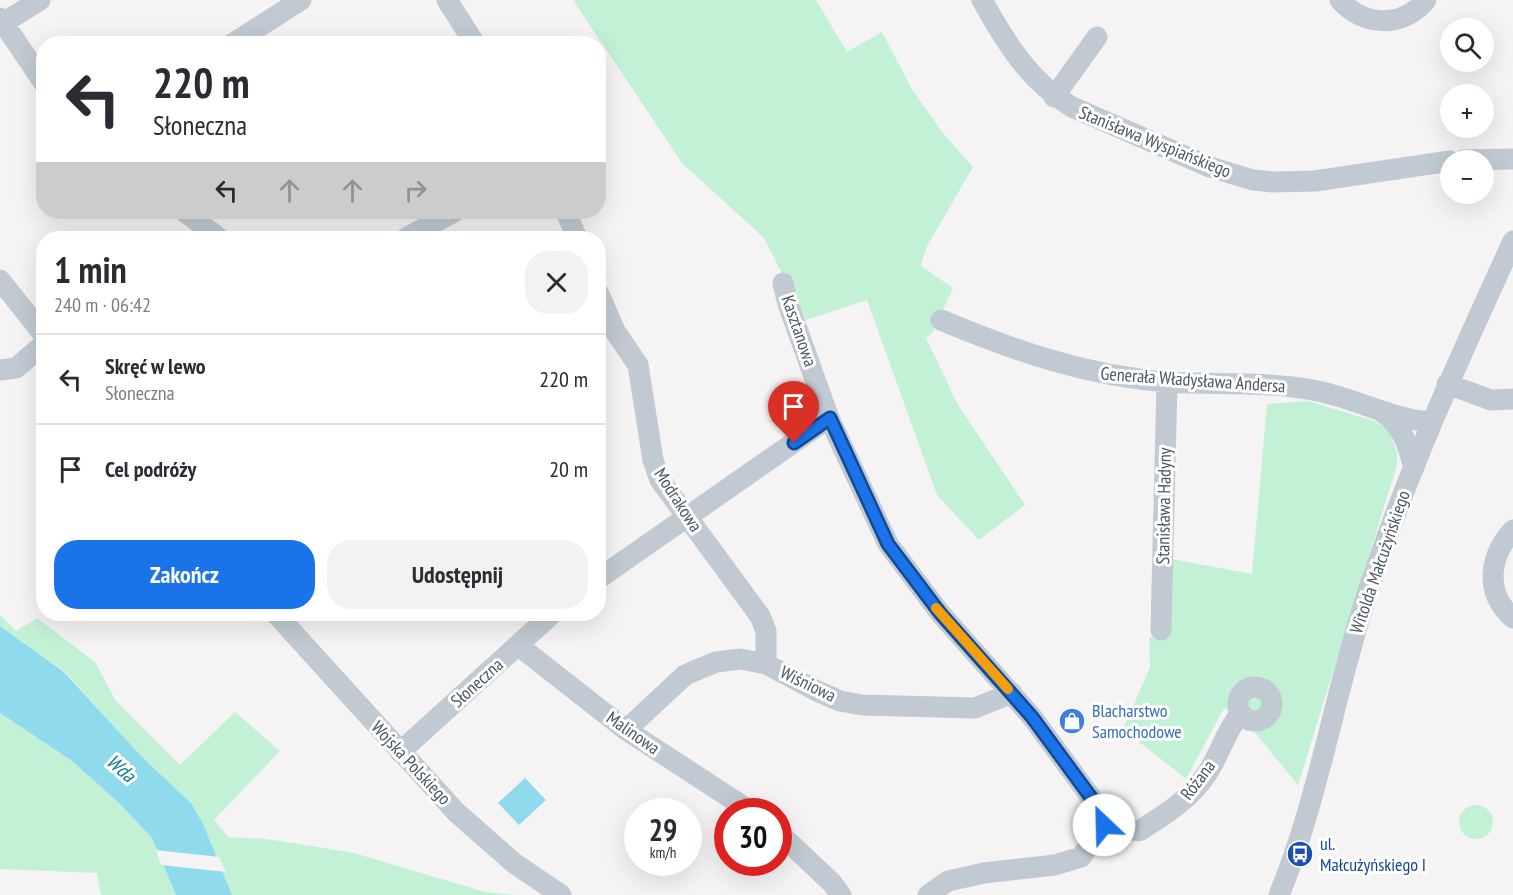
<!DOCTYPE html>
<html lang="pl">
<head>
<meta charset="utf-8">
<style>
	:root { --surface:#fff; --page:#f2f2f3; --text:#2b2b33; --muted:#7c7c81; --line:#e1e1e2; --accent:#1a73e8 }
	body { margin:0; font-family:"PT Sans Narrow",sans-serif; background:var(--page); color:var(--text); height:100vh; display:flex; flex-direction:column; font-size:22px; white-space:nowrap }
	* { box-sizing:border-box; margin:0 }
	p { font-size:20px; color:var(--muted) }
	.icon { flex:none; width:33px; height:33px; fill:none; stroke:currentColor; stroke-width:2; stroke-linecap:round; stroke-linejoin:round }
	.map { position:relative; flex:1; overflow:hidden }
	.side { position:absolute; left:36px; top:231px; width:570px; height:390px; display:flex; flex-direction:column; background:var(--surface); border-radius:24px; box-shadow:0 6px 24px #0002 }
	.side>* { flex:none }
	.banner { position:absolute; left:36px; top:36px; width:570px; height:183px; border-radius:24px; box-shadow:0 6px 24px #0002; background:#fff; color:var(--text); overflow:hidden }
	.tools { position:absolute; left:1440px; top:18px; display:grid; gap:12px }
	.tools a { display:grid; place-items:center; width:54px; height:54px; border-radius:50%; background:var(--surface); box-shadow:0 6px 24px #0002; font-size:30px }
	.speed { position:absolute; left:624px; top:798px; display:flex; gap:12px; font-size:30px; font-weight:700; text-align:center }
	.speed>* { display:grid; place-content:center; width:78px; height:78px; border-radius:50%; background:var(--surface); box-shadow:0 6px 24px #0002; line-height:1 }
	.speed small { font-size:15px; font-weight:400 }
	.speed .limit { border:9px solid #d22; background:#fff; color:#111 }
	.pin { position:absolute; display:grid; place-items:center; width:51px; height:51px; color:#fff; margin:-62px -26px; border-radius:50% 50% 50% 0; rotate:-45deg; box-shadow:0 0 6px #0007 }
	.pin .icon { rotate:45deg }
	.me { position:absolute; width:66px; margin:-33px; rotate:336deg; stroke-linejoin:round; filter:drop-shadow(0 0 4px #0008) }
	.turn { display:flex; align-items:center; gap:21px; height:126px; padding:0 18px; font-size:27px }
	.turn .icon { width:78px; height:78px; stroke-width:2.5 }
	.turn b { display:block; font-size:42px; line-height:51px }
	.lanes { display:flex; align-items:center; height:57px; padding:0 18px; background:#0003; justify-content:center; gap:30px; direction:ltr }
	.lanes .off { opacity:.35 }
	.round { display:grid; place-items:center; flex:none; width:63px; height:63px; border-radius:24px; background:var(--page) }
	.overview { display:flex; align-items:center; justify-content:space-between; height:102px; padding:0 18px }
	h1 { font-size:36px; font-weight:600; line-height:45px }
	.cta { display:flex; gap:12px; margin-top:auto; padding:12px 18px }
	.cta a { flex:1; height:69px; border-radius:24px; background:var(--accent); color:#fff; font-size:24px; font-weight:600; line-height:69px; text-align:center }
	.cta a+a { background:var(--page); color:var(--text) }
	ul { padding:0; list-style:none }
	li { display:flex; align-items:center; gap:18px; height:90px; padding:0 18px; border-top:2px solid var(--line) }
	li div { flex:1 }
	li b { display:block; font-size:22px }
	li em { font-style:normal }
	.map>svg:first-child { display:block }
	.green { fill:#c3f1d5 }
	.water { fill:#90daee }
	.pier { fill:#f5f3f3 }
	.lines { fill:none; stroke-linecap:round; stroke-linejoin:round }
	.minor { stroke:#c1cad2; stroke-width:21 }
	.route-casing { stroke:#114b97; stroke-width:15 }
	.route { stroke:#1a73e8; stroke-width:10 }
	.slow { stroke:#f59e0b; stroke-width:10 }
	.labels { text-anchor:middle; stroke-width:6; stroke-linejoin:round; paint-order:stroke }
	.street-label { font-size:18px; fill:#4a5661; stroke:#fff }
	.shop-label { font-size:18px; fill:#366cbe; stroke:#fff; text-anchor:start }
	.transit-label { font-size:18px; fill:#164399; stroke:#fff; text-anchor:start }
	.water-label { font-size:20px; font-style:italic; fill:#0c7c9b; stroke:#fff }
</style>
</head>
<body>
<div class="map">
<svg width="1513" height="895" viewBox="0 0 1513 895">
	<rect width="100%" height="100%" fill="#f5f3f3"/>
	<path class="green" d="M573,0H816L847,52L882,32L913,91L943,133L973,167L926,248L921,266L953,288L933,332L926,338L958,405L1025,505L979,540L937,495L867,300L806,320L764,238L682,163Z
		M1308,401L1374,421L1389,430L1397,453V465L1298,785L1252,729L1224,708L1186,779L1123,729L1150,667L1149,637H1168L1171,559L1252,574L1267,404Z
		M0,615L16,631L37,618L95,662L115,700L180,765L235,712L280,751L214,820L228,837L267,839L354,853L485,892L516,895H232L204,826L192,804L144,759L65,672L0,626Z
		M0,713L72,761L119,803L152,838L176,895H101L97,873L0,869Z
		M1459 822a17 17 0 1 1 34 0a17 17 0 1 1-34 0Z"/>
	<path class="water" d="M0,626L64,672L144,759L192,804L204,826L232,895H176L152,838L119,803L72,761L0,713Z
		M525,778L546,800L519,825L498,803Z"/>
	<path class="pier" d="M156,850L219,857L226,872L161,865Z"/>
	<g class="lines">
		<path class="minor" d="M447,0L475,44
			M982,0C1006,43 1029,81 1072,107L1210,167L1253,180L1273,182L1315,181L1450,161
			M1340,0C1363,27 1403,28 1426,0
			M0,18L44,83
			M3,23L40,0
			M232,44L301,0
			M1054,97L1097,37
			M1463,160L1513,159
			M185,212L219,238
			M566,212L577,238
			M406,238L454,212
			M0,280L44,335
			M783,283L788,304L829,418L888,544L940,613L1032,717L1098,807L1104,825L1081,857L1055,865L984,873L948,881L928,895
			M598,292L615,331L638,365L653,460L660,480L760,616L766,631V664
			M941,320C1015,351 1087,376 1168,382C1216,385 1265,381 1313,390C1353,397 1390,419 1431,422
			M0,370L16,368L44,344
			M1447,384L1491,400L1513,399
			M1382,412C1402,425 1408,445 1414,468
			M1513,530C1489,556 1484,593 1513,618
			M598,579L829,418
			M276,614L456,812L514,863L561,895
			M1161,630L1167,382
			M519,646L626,730L752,812
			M1238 704a17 17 0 1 1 34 0a17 17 0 1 1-34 0Z
			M626,730L685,675L716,662L740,659L766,664L817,691L840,701L862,705L975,708L1012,693
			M400,752L552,614
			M1104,825L1139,831C1164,815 1189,800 1206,775C1220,755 1225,732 1240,714
			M778,832L832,883L841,895
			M1279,895C1317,803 1333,702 1363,607C1403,481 1458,361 1513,241"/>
	</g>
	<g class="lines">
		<defs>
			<path id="route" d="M794,443L830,418L888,544L940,613L1032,717L1098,807L1104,825"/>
		</defs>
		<use href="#route" class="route-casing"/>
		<use href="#route" class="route"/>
		<path class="slow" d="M936,608L1008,689"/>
	</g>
	<defs>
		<symbol id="shop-disc" viewBox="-11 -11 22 22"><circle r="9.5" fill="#3f7fe0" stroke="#fff"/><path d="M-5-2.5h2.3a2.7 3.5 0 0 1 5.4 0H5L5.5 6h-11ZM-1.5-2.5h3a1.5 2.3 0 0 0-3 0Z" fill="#fff"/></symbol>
		<symbol id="bus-disc" viewBox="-11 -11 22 22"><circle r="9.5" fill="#1a4fb4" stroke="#fff"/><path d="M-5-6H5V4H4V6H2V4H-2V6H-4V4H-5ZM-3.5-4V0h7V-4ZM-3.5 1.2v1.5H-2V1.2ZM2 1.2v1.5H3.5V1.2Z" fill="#fff"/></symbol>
	</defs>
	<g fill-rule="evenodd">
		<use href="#shop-disc" x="1057" y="706" width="30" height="30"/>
		<use href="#bus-disc" x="1285" y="839" width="30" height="30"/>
	</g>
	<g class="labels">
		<g class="street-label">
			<text transform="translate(1155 142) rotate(22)" y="6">Stanisława Wyspiańskiego</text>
			<text transform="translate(799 331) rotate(71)" y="6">Kasztanowa</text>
			<text transform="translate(1193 380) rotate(4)" y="6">Generała Władysława Andersa</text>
			<text transform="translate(678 500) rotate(57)" y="6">Modrakowa</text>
			<text transform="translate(1164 506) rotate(-89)" y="6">Stanisława Hadyny</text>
			<text transform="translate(1380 562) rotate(-71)" y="6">Witolda Małcużyńskiego</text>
			<text transform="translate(477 683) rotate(-42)" y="6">Słoneczna</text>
			<text transform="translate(808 684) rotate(26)" y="6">Wiśniowa</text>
			<text transform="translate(633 733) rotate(35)" y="6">Malinowa</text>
			<text transform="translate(411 763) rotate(47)" y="6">Wojska Polskiego</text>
			<text transform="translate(1198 780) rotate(-53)" y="6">Różana</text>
		</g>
		<g class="shop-label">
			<text x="1092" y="717">Blacharstwo<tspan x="1092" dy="21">Samochodowe</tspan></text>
		</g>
		<g class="transit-label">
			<text x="1320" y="850">ul.<tspan x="1320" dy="21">Małcużyńskiego I</tspan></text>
		</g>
		<g class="water-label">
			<text transform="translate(121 768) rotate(41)" y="7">Wda</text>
		</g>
	</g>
</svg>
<div class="tools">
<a><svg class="icon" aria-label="search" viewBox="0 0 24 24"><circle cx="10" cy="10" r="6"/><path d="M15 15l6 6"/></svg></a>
<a>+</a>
<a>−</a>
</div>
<div class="speed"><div>29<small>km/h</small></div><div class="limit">30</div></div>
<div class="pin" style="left:794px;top:443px;background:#d93025"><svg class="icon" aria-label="arrive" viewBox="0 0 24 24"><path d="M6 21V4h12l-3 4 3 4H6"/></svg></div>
<svg class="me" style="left:1104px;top:825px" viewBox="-20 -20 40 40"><circle r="19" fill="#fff"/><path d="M0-13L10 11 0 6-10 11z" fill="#1a73e8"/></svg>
<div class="banner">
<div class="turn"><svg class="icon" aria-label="left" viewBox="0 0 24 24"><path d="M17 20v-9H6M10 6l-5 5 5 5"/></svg><div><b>220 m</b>Słoneczna</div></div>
<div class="lanes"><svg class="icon" aria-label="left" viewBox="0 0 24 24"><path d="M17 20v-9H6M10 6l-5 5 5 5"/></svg><svg class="icon off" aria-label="ahead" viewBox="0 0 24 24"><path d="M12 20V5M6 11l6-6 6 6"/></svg><svg class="icon off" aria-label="ahead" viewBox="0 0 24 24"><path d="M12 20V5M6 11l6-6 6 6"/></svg><svg class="icon off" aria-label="right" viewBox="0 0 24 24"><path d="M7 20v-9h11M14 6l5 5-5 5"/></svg></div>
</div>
<section class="side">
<div class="overview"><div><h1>1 min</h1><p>240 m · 06:42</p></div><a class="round"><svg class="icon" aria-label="close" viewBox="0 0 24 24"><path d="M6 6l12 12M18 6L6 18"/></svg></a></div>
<ul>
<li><svg class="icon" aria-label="left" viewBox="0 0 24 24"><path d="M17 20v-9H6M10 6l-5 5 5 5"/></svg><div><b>Skręć w lewo</b><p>Słoneczna</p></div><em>220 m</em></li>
<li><svg class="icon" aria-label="arrive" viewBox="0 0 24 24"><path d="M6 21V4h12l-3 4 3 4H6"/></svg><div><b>Cel podróży</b></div><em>20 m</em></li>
</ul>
<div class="cta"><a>Zakończ</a><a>Udostępnij</a></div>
</section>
</div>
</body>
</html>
